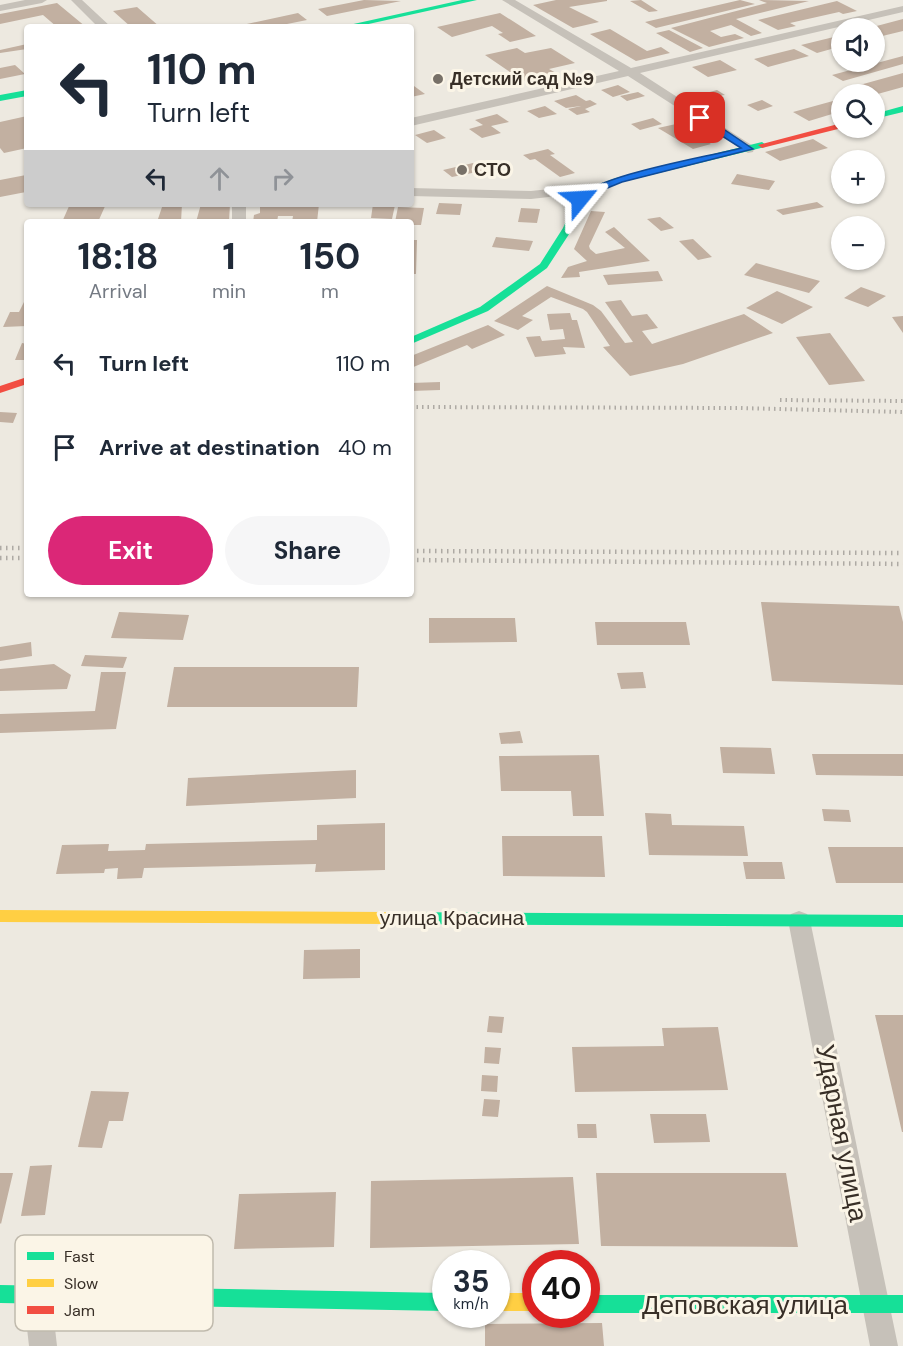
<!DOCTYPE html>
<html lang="en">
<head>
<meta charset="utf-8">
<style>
	:root { --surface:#fff; --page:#f6f6f7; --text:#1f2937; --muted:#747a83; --accent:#db2777 }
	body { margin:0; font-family:"DM Sans",sans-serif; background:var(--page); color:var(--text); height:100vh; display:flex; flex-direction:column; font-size:22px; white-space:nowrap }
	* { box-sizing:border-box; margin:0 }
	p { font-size:20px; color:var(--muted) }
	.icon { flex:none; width:33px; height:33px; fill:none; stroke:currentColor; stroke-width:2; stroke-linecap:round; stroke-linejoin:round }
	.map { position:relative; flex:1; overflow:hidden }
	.sheet { position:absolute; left:24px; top:219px; width:390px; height:378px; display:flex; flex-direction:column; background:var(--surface); border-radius:6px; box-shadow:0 2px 4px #0004 }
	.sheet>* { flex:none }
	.guide { position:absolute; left:24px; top:24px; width:390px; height:183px; border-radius:6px; box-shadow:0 2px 4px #0004; background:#fff; color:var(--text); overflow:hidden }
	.buttons { position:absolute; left:831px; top:18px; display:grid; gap:12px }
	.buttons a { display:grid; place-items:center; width:54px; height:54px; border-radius:50%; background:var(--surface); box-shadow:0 2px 4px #0004; font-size:30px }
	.speed { position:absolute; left:432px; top:1250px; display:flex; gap:12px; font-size:30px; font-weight:700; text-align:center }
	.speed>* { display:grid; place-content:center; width:78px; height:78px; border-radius:50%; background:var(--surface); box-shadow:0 2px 4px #0004; line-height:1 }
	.speed small { font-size:15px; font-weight:400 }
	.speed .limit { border:9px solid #d22; background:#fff; color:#111 }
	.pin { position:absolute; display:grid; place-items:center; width:51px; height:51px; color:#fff; margin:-26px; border-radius:12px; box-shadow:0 3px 9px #0006 }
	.me { position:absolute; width:66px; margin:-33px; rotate:63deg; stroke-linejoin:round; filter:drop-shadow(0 0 4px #0008) }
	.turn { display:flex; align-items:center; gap:21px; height:126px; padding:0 24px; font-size:27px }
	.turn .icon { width:78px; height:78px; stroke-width:2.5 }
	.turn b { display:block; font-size:42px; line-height:51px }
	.lanes { display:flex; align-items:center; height:57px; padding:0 24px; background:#0003; justify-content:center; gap:30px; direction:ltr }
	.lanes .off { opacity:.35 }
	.eta { display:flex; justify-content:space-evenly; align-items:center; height:102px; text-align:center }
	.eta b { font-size:36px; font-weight:700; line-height:42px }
	.action { display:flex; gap:12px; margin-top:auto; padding:12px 24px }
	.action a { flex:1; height:69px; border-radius:36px; background:var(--accent); color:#fff; font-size:24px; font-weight:700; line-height:69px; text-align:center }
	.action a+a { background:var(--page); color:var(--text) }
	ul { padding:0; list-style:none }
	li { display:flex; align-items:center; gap:18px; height:84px; padding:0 24px }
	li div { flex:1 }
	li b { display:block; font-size:22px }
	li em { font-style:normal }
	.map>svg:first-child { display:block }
	.building { fill:#c2b0a1 }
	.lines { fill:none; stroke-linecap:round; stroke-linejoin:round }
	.street { fill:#c6c1b9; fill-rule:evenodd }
	.fast { fill:#16e098; fill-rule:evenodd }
	.slow { fill:#ffcf43; fill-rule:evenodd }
	.jam { fill:#f24e42; fill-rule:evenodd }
	.rail-far1 { stroke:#aeaaa4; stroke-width:4; stroke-dasharray:1.5 4; stroke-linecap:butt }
	.rail { stroke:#aeaaa4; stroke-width:4.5; stroke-dasharray:1.5 4.5; stroke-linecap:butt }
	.route { fill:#1a73e8; stroke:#114b97; stroke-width:1.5 }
	.poi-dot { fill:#777068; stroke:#fbf5e7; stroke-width:2 }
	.labels { text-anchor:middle; stroke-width:6; stroke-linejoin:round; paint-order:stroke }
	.far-poi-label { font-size:18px; font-weight:bold; fill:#382f27; stroke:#fbf5e7; text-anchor:start }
	.street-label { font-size:21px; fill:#382f27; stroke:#fbf5e7 }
	.near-street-label { font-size:26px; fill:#382f27; stroke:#fbf5e7 }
	.key { fill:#fbf5e7; stroke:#c0baad; stroke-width:1.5 }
	.key-label { font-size:16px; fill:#382f27 }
</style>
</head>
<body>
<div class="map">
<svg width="903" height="1346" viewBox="0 0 903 1346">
	<rect width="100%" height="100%" fill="#ede9e0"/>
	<path class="building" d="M364,0L401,1L327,16L318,9Z
		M556,0H607V1L569,7L599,22L573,28L533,5Z
		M641,0L658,11L649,12L630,1Z
		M740,0L755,4L656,28L645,22Z
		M759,0L809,1L736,19L762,33L751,36L731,25L710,31L721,37L735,34L744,38L709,47L671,28L767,3Z
		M837,1L857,11L843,14L839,12L790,23L796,26L778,30L758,20Z
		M57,3L86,27H57L43,15L0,24V14Z
		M137,7L160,27H131L113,11Z
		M298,13L307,20L272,27H233Z
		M500,13L536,36L510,42L498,34L503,33L492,26L452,37L437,27Z
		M903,19V31L874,38V28H869Z
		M610,29L647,51L661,47L670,53L636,61L590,34Z
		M669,30L703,48L690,52L656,33Z
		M842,35V46L817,53L801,45Z
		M27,44V49L0,53V50Z
		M517,48L525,53L551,48L575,63L549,69L556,73L523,81L485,55Z
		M794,49L809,56L768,67L754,59Z
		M903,56V64L843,81L832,75Z
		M720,60L737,70L708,77L692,67Z
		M15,65L25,74L0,79V68Z
		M903,73V87L874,95L856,86Z
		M618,85L630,92L613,97L601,90Z
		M414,86L425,94L411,97V87Z
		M717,90L725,95L717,96L725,101L710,105L695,96Z
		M638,92L645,96L627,101L620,96Z
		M576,95L586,101L590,100L597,104L585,109L590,112L577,115L568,109L581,106L566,108L554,101Z
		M762,100L773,106L758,111L747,105Z
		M833,101L842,106V111L809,121L793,112Z
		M545,106L557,114L539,118L527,111Z
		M497,114L509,122L491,126L501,133L482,138L469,129L483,125L475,120Z
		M27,116V148L4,153L0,148V122Z
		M653,118L662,124L640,130L631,124Z
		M676,124L711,144L693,149L658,128Z
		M434,130L446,138L427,143L415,135Z
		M813,139L828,148L780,161L765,152Z
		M548,149L555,154L550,155L575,173L560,177L535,159L530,160L523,155Z
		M473,163L482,171L452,177L443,170Z
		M737,174L775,181L769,190L731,184Z
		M26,175V192L0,197V180Z
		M817,202L824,207L783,215L776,210Z
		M439,203L462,204L460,215L436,214Z
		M70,204H106L98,222H62Z
		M163,204H182L181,222H157Z
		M201,204H230L229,222H196Z
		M260,204H319L317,222H292L293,216H278L277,222H253L254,215L260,213Z
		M373,204L395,205L392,219L371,218Z
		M398,207L424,208L421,225H411V222H395Z
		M521,208L540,209L537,223L518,222Z
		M591,211L605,212L589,246L590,249L596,254L625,248L605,232L614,227L650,261L579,272L580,277L561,278L568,267L587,261L574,249Z
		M660,217L674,228L661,231L647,219Z
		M496,237L533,241L529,251L492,247Z
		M693,239L712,257L698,260L679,241Z
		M411,240H417L416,274H411Z
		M756,263L820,281L809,293L744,275Z
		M658,271L663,281L608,285L603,275Z
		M547,286L593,305L601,311L625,343L633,342L605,302L621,300L632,316L647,314L658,328L642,331L652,344L744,314L773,333L683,364L630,376L603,347L610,346L587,312L583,309L551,297L522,316L533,320L518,330L494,321Z
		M861,287L886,296L868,307L844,298Z
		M777,291L813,307L782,324L746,308Z
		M27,296V326L3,327L10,312H19Z
		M570,313L572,320H577L585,348L563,347L566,354L535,357L526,337L540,336L542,341L565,339L563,329L550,330L547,314Z
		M903,316V333L892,317Z
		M488,325L505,335L472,349L467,345L411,368V356Z
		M830,333L865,381L829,385L796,337Z
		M22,343L27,344V360H15Z
		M440,382V390L411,391V383Z
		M0,412L17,413L13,423L0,422Z
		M761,602L899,606L903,622V685L772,681Z
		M119,612L189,615L183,640L111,638Z
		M429,618H515L517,642L429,643Z
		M595,622H686L690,645H597Z
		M31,642L32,656L0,661V647Z
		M85,655L127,657L123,668L81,666Z
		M54,664L71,675L67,689L0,691V669Z
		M174,667H359L357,707H167Z
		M101,672H126L116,729L0,733V714L95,711Z
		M643,672L646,688L621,689L617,673Z
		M520,731L523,743L501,744L499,733Z
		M720,747L771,748L775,774L723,773Z
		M812,754H903V776L816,775Z
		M599,755L604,816H573L571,791H501L499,756Z
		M356,770V798L186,806L188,778Z
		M822,809L849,810L851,822L824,821Z
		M645,813L671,814L672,825L744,826L748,856L649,855Z
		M385,823V870L315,872L316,864L144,868L142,878L117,879L118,868L105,869L104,873L56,874L62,845L109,844L108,851L145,850L146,844L317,840V825Z
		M502,836H602L605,877L503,876Z
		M828,847H903V883H836Z
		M743,862H782L785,879H746Z
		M360,949V978L303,979L304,950Z
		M875,1015H903V1132H902Z
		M489,1016L504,1017L502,1033L487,1032Z
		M718,1027L728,1090L575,1092L572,1047L664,1046L662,1028Z
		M485,1047L501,1048L499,1064L484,1063Z
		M482,1075L498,1076L497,1092L481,1091Z
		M91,1091L129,1092L123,1121H109L102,1148L78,1147Z
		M484,1099L500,1100L498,1117L482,1116Z
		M650,1114H706L710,1142L654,1143Z
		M577,1124H596L597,1138H578Z
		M52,1165L45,1215L21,1216L30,1166Z
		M0,1173H13L1,1224L0,1223Z
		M596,1173H786L798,1247L601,1246Z
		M573,1177L579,1244L370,1248L371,1181Z
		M336,1192L334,1247L234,1249L239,1194Z
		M602,1323L604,1346H485V1324Z"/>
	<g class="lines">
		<path class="street" d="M25,0H47L42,3L0,11V5Z
			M71,0H82L111,27H98Z
			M502,0H515L631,68L903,6V12L640,73L753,146L754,149L753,152L748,153L628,76L411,126V118L619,71Z
			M597,184L602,185L604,188L602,191L531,199L411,196V188L531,191Z
			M232,204H246V222H232Z
			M799,911L807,914L810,920L898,1346H870L788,920L791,914Z
			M37,1280L47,1284L51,1293L57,1346H29L23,1293L27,1284Z"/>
		<path class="fast" d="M462,0H477L355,27H340Z
			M27,90V96L0,101V95Z
			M903,106V112L874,119V114Z
			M762,142L766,145L765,147L622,182L600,190L584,200L573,228L547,268L488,311L411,344V337L480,307L540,264L563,228L577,197L594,186L616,178Z
			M386,912L903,915V927L386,924L380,922L378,918L380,914Z
			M0,1285L446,1293V1311L0,1303Z
			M586,1295H903V1313H586Z"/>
		<path class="slow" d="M0,910L386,912L392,914L394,918L392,922L386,924L0,922Z
			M496,1293H536V1311H496Z"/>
		<path class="jam" d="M842,123V128L762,148L758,145Z
			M27,377V384L0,393V386Z"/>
		<path class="rail-far1" d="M780,400L903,401
			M411,407L738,408L903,412"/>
		<path class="rail" d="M0,548H27
			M411,551L903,553
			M0,558H27
			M411,560L903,564"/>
	</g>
	<path class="route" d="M697,116H704L753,149L622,182L600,191L583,201L575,199C601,174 703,158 741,148L697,120Z"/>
	<g class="poi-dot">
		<circle cx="438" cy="79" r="6"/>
		<circle cx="462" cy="170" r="6"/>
	</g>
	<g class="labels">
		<g class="far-poi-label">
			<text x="450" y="85">Детский сад №9</text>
			<text x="474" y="176">СТО</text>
		</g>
		<g class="street-label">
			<text x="452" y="925">улица Красина</text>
		</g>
		<g class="near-street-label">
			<text transform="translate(842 1133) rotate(79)" y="9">Ударная улица</text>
			<text x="745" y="1314">Деповская улица</text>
		</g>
	</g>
	<rect x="15" y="1235" width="198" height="96" rx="9" class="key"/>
	<rect x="27" y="1252" width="27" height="8" fill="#16e098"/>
	<rect x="27" y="1279" width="27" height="8" fill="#ffcf43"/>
	<rect x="27" y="1306" width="27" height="8" fill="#f24e42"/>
	<g class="key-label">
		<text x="64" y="1262">Fast</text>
		<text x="64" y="1289">Slow</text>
		<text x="64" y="1316">Jam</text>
	</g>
</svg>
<div class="buttons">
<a><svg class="icon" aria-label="sound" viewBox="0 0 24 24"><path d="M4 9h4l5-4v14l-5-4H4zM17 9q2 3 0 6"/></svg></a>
<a><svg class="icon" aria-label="search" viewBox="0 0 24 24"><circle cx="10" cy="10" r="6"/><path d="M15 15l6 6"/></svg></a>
<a>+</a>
<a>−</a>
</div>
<div class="speed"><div>35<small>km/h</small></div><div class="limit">40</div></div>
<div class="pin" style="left:700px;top:118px;background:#d93025"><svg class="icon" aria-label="arrive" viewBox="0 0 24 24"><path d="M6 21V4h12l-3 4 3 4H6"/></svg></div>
<svg class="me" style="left:580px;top:199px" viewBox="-20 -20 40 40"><path d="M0-17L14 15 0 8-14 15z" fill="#1a73e8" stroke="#fff" stroke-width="4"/></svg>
<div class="guide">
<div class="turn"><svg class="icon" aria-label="left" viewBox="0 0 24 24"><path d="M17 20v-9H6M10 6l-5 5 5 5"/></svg><div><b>110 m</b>Turn left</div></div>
<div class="lanes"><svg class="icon" aria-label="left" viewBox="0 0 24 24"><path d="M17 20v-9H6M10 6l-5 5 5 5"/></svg><svg class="icon off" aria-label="ahead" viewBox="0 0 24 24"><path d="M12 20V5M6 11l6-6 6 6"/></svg><svg class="icon off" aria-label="right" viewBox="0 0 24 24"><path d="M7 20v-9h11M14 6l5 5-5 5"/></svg></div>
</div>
<section class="sheet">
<div class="eta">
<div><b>18:18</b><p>Arrival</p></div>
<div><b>1</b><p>min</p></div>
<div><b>150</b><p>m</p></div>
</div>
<ul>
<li><svg class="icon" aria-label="left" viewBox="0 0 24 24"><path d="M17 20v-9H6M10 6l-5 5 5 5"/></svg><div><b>Turn left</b></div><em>110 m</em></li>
<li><svg class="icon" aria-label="arrive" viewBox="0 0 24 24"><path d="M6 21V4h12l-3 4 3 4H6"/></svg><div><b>Arrive at destination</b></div><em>40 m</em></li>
</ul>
<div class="action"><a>Exit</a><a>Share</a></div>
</section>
</div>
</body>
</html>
